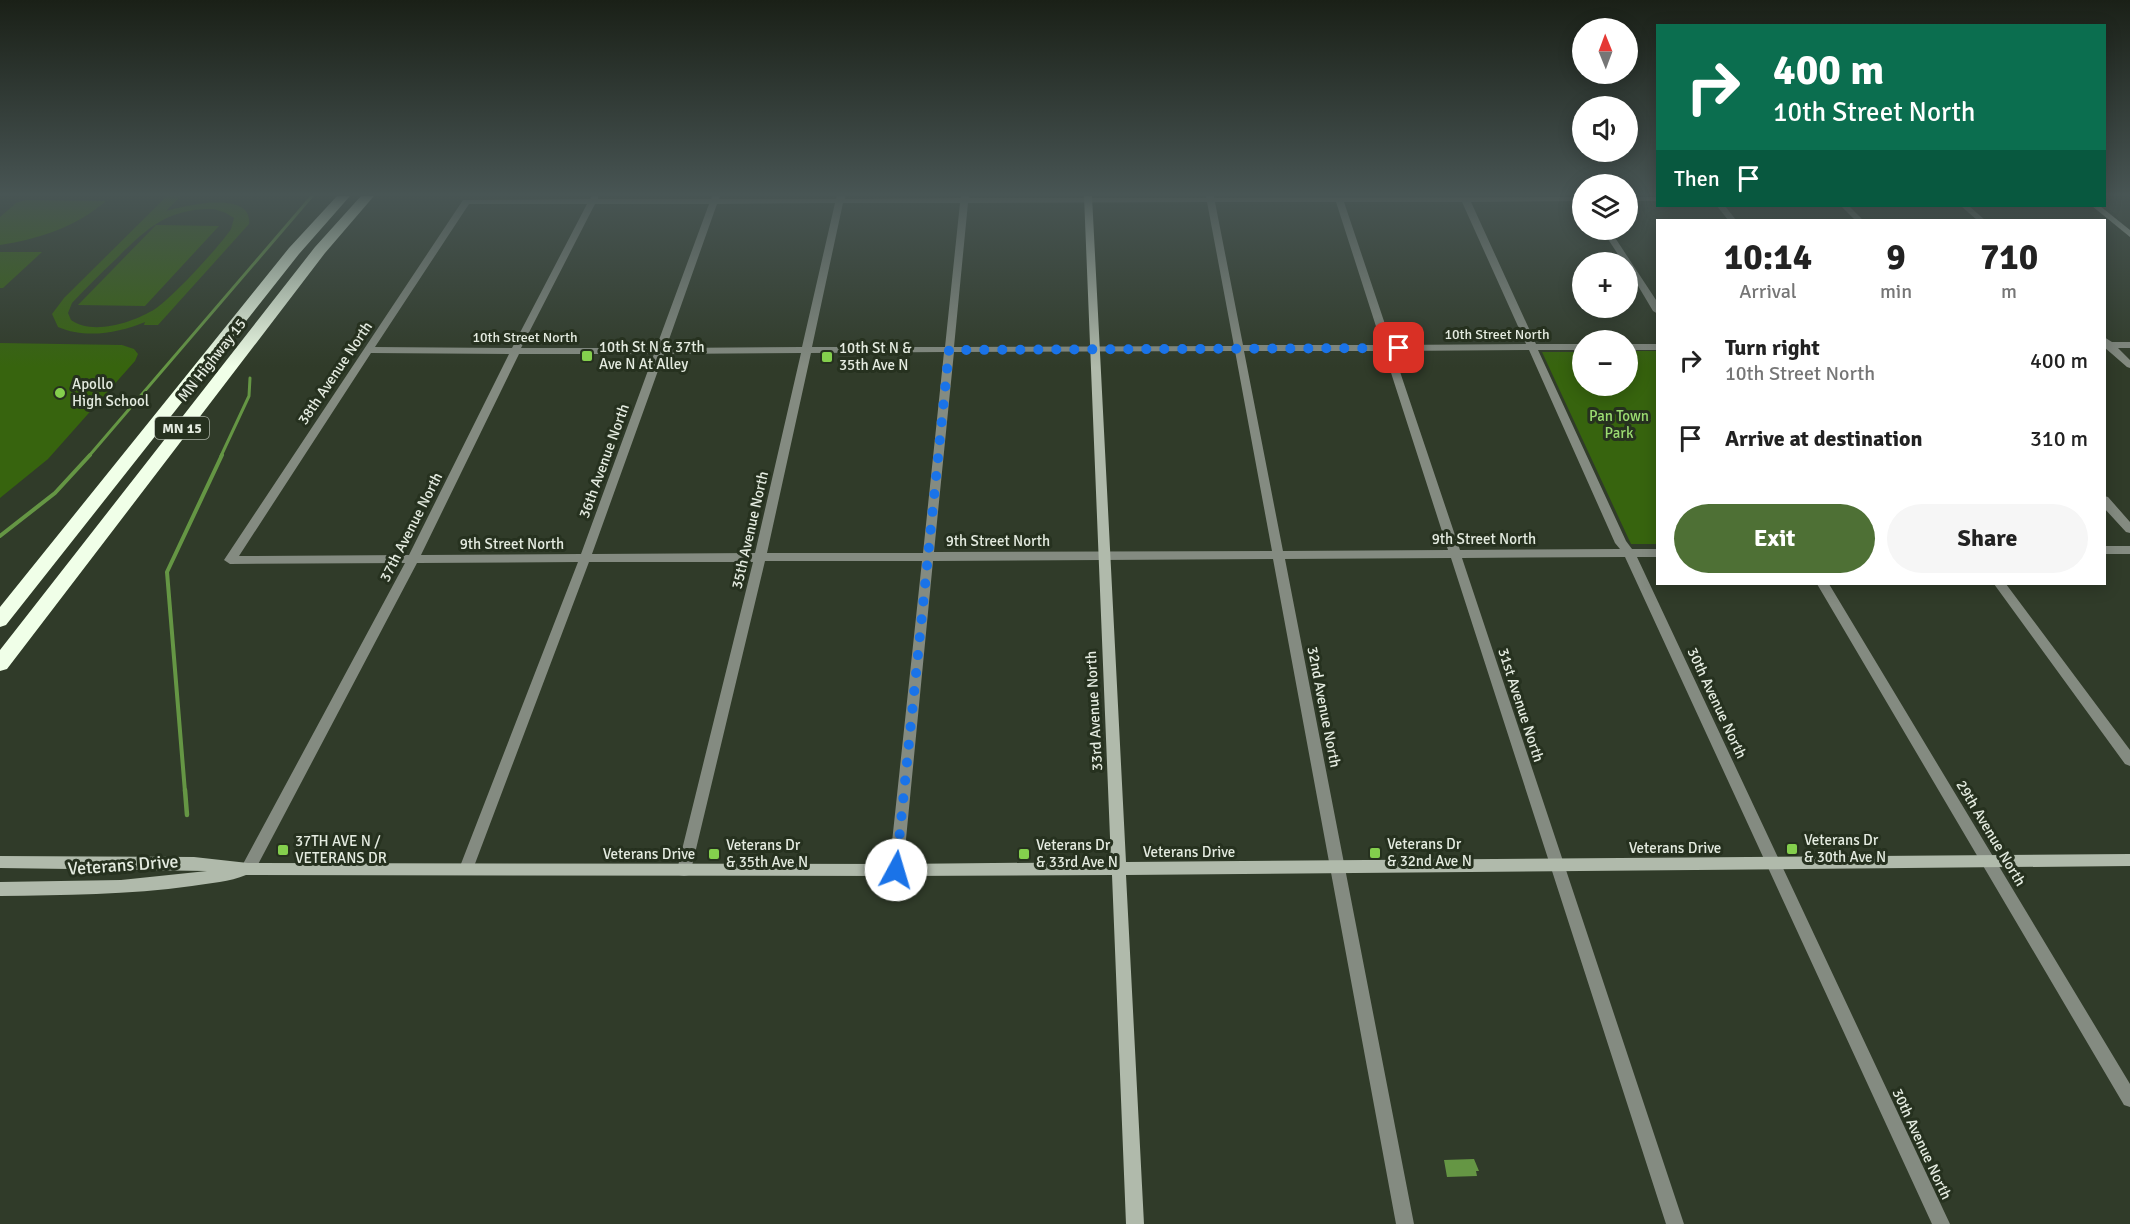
<!DOCTYPE html>
<html lang="en">
<head>
<meta charset="utf-8">
<style>
	:root { --surface:#fff; --page:#f6f6f6; --text:#222; --muted:#767676; --accent:#4e7035 }
	body { margin:0; font-family:Signika,sans-serif; background:var(--page); color:var(--text); height:100vh; display:flex; flex-direction:column; font-size:22px; white-space:nowrap }
	* { box-sizing:border-box; margin:0 }
	p { font-size:20px; color:var(--muted) }
	.icon { flex:none; width:33px; height:33px; fill:none; stroke:currentColor; stroke-width:2; stroke-linecap:round; stroke-linejoin:round }
	.map { position:relative; flex:1; overflow:hidden }
	.panel { position:absolute; left:1656px; top:219px; width:450px; height:366px; display:flex; flex-direction:column; background:var(--surface); border-radius:0px; box-shadow:0 3px 15px #0003 }
	.panel>* { flex:none }
	.hud { position:absolute; left:1656px; top:24px; width:450px; height:183px; border-radius:0px; box-shadow:0 3px 15px #0003; background:#0b6e4f; color:#fff; overflow:hidden }
	.needle { width:39px; rotate:359deg }
	.controls { position:absolute; left:1572px; top:18px; display:grid; gap:12px }
	.controls a { display:grid; place-items:center; width:66px; height:66px; border-radius:50%; background:var(--surface); box-shadow:0 3px 15px #0003; font-size:30px }
	.pin { position:absolute; display:grid; place-items:center; width:51px; height:51px; color:#fff; margin:-26px; border-radius:12px; box-shadow:0 3px 9px #0006 }
	.me { position:absolute; width:66px; margin:-33px; rotate:6deg; stroke-linejoin:round; filter:drop-shadow(0 0 4px #0008) }
	.turn { display:flex; align-items:center; gap:21px; height:126px; padding:0 18px; font-size:27px }
	.turn .icon { width:78px; height:78px; stroke-width:2.5 }
	.turn b { display:block; font-size:42px; line-height:51px }
	.then { display:flex; align-items:center; height:57px; padding:0 18px; background:#0003; gap:12px; font-size:22px }
	.eta { display:flex; justify-content:space-evenly; align-items:center; height:102px; text-align:center }
	.eta b { font-size:36px; font-weight:800; line-height:42px }
	.primary-button { display:flex; gap:12px; margin-top:auto; padding:12px 18px }
	.primary-button a { flex:1; height:69px; border-radius:36px; background:var(--accent); color:#fff; font-size:24px; font-weight:800; line-height:69px; text-align:center }
	.primary-button a+a { background:var(--page); color:var(--text) }
	ul { padding:0; list-style:none }
	li { display:flex; align-items:center; gap:18px; height:78px; padding:0 18px }
	li div { flex:1 }
	li b { display:block; font-size:22px }
	li em { font-style:normal }
	.map>svg:first-child { display:block }
	.green { fill:#37640e; fill-rule:evenodd }
	.water { fill:#659644 }
	.lines { fill:none; stroke-linecap:round; stroke-linejoin:round }
	.stream-far2 { stroke:#659644; stroke-width:3 }
	.stream-far1 { stroke:#659644; stroke-width:4 }
	.stream { stroke:#659644; stroke-width:4.5 }
	.street { fill:#848b81; fill-rule:evenodd }
	.secondary { fill:#b0baab; fill-rule:evenodd }
	.highway { fill:#f0ffe8; fill-rule:evenodd }
	.route { stroke:#1a73e8; stroke-width:10; stroke-dasharray:0 18 }
	.poi-dot { fill:#84cf4d; stroke:#26311f; stroke-width:2 }
	.labels { text-anchor:middle; stroke-width:6; stroke-linejoin:round; paint-order:stroke }
	.far-street-label { font-size:14px; fill:#e4ebe0; stroke:#26311f }
	.shield { fill:#26311f; stroke:#abb3a6; stroke-width:1.5 }
	.shield-label { font-size:14px; font-weight:bold; fill:#e4ebe0 }
	.poi-label { font-size:15px; fill:#e4ebe0; stroke:#26311f; text-anchor:start }
	.street-label { font-size:15px; fill:#e4ebe0; stroke:#26311f }
	.park-label { font-size:15px; fill:#9bdc71; stroke:#26311f }
	.near-street-label { font-size:18px; fill:#e4ebe0; stroke:#26311f }
</style>
</head>
<body>
<div class="map">
<svg width="2130" height="1224" viewBox="0 0 2130 1224">
	<rect width="100%" height="100%" fill="#303b29"/>
	<path class="green" d="M167,196H181L166,211C183,206 253,189 249,224L158,325H144L145,322C118,333 86,339 58,327L52,314L64,298ZM214,209L226,213L234,218L231,229C220,246 171,299 155,309C134,322 93,336 71,320L68,313L72,303C86,288 100,274 115,260C146,229 167,208 214,209Z
		M26,200L106,201C76,227 39,239 0,245V217L16,203Z
		M156,225L219,226L145,306L78,305Z
		M0,252H42L3,288H0Z
		M0,343L122,345L134,349L138,354L135,361L48,459L0,498Z
		M1628,351H1657V544H1631L1542,352H1582V386H1628Z"/>
	<path class="water" d="M1474,1159L1479,1171H1476L1477,1176L1447,1177L1444,1160Z"/>
	<g class="lines">
		<path class="stream-far2" d="M89,456L312,196
			M221,456L249,396L250,378"/>
		<path class="stream-far1" d="M0,536L55,493L90,455
			M185,792L167,572L222,455"/>
		<path class="stream" d="M185,790L187,815"/>
		<path class="street" d="M592,196H598V199H711L712,196H720L719,199H836L837,196H845V199L961,198V196H969V198H1206V196H1214V198L1582,197V201L1471,202L1536,344H1582V350H1538L1626,541L1632,549H1658V557H1637L1950,1224H1932L1625,557L1462,558L1684,1224H1666L1451,558L1285,559L1414,1224H1396L1273,559L933,561L903,870L901,875L896,876L891,875L889,870L922,561H765L691,870L689,875L684,876L679,875L677,870L753,562H589L473,869L471,874L466,875L461,874L459,869L578,562L417,563L253,874L248,875L243,874L241,869L243,864L405,563L230,564L224,560L463,200L590,199ZM1207,202L1234,346L954,347L968,203ZM1215,202H1336L1382,345H1243ZM1344,202H1462L1526,344L1392,345ZM835,203L802,347L666,348L717,204ZM843,203H960L945,347H812ZM469,204H587L512,348L375,347ZM595,204H709L656,348H521ZM1529,350L1615,543L1620,549L1460,550L1393,351ZM1235,351L1272,551L934,552L954,352ZM1244,351H1384L1448,550L1283,551ZM944,352L923,553H767L811,353ZM371,353L509,354L409,555L239,556ZM801,353L755,553L592,554L664,354ZM519,354H654L581,554L421,555Z
			M1628,197H1658V201H1628Z
			M1717,206H1725L1736,220H1728Z
			M1841,206H1849L1863,220H1855Z
			M1961,206H1969L1985,220H1977Z
			M1602,230H1610L1658,303V314L1653,311L1628,269V262H1623Z
			M2104,337L2112,342H2130V348H2118L2130,360V368L2127,367L2104,347Z
			M1628,344H1658V350H1628Z
			M2104,496L2108,497L2130,522V533L2126,532L2104,508Z
			M2104,546H2130V554H2104Z
			M1817,584H1829L2130,1084V1107L2124,1105Z
			M1994,584H2006L2130,750V766L2125,764Z"/>
		<path class="secondary" d="M1084,196H1092L1126,862L2130,854V866L1126,875L1144,1224H1126L1112,875L896,876L246,875C230,882 210,883 192,886C129,895 64,895 0,896V882L121,880L207,871L0,868V856L194,857L248,863L896,864L1111,862Z
			M2092,206H2100L2130,230V237Z"/>
		<path class="highway" d="M337,196H350L299,254L6,625L0,627V607L289,248Z
			M361,196H374L325,253L7,669L0,671V650L315,247Z"/>
	</g>
	<linearGradient id="sky" x2="0" y2="1"><stop stop-color="#1a2017"/><stop offset="0.53" stop-color="#485554"/><stop offset="1" stop-color="#485554" stop-opacity="0"/></linearGradient>
	<rect width="2130" height="367" fill="url(#sky)"/>
	<g class="lines">
		<path class="route" d="M896,870L949,350L1399,348"/>
	</g>
	<g class="poi-dot">
		<rect x="581" y="350" width="12" height="12" rx="3"/>
		<rect x="821" y="351" width="12" height="12" rx="3"/>
		<circle cx="60" cy="393" r="6"/>
		<rect x="1786" y="843" width="12" height="12" rx="3"/>
		<rect x="277" y="844" width="12" height="12" rx="3"/>
		<rect x="1369" y="847" width="12" height="12" rx="3"/>
		<rect x="708" y="848" width="12" height="12" rx="3"/>
		<rect x="1018" y="848" width="12" height="12" rx="3"/>
	</g>
	<g class="labels">
		<g class="far-street-label">
			<text x="1497" y="339">10th Street North</text>
			<text x="525" y="342">10th Street North</text>
		</g>
		<rect class="shield" x="155" y="417" width="54" height="22" rx="4.5"/>
		<g class="shield-label">
			<text x="182" y="433">MN 15</text>
		</g>
		<g class="poi-label">
			<text x="599" y="352">10th St N &amp; 37th<tspan x="599" dy="17">Ave N At Alley</tspan></text>
			<text x="839" y="353">10th St N &amp;<tspan x="839" dy="17">35th Ave N</tspan></text>
			<text x="72" y="389">Apollo<tspan x="72" dy="17">High School</tspan></text>
			<text x="1804" y="845">Veterans Dr<tspan x="1804" dy="17">&amp; 30th Ave N</tspan></text>
			<text x="295" y="846">37TH AVE N /<tspan x="295" dy="17">VETERANS DR</tspan></text>
			<text x="1387" y="849">Veterans Dr<tspan x="1387" dy="17">&amp; 32nd Ave N</tspan></text>
			<text x="726" y="850">Veterans Dr<tspan x="726" dy="17">&amp; 35th Ave N</tspan></text>
			<text x="1036" y="850">Veterans Dr<tspan x="1036" dy="17">&amp; 33rd Ave N</tspan></text>
		</g>
		<g class="street-label">
			<text transform="translate(212 360) rotate(-52)" y="5">MN Highway 15</text>
			<text transform="translate(335 373) rotate(-56)" y="5">38th Avenue North</text>
			<text transform="translate(604 461) rotate(-70)" y="5">36th Avenue North</text>
			<text transform="translate(411 527) rotate(-63)" y="5">37th Avenue North</text>
			<text transform="translate(750 530) rotate(-77)" y="5">35th Avenue North</text>
			<text x="1484" y="544">9th Street North</text>
			<text x="998" y="546">9th Street North</text>
			<text x="512" y="549">9th Street North</text>
			<text transform="translate(1717 703) rotate(65)" y="5">30th Avenue North</text>
			<text transform="translate(1521 705) rotate(72)" y="5">31st Avenue North</text>
			<text transform="translate(1324 707) rotate(79)" y="5">32nd Avenue North</text>
			<text transform="translate(1094 711) rotate(-93)" y="5">33rd Avenue North</text>
			<text transform="translate(1991 833) rotate(59)" y="5">29th Avenue North</text>
			<text x="1675" y="853">Veterans Drive</text>
			<text x="1189" y="857">Veterans Drive</text>
			<text x="649" y="859">Veterans Drive</text>
			<text transform="translate(1922 1144) rotate(65)" y="5">30th Avenue North</text>
		</g>
		<g class="park-label">
			<text x="1619" y="421">Pan Town<tspan x="1619" dy="17">Park</tspan></text>
		</g>
		<g class="near-street-label">
			<text transform="translate(123 865) rotate(-4)" y="6">Veterans Drive</text>
		</g>
	</g>
</svg>
<div class="controls">
<a><svg class="needle" viewBox="-14 -14 28 28"><path d="M0-13l5 13h-10z" fill="#e53935"/><path d="M0 13l5-13h-10z" fill="#767676"/></svg></a>
<a><svg class="icon" aria-label="sound" viewBox="0 0 24 24"><path d="M4 9h4l5-4v14l-5-4H4zM17 9q2 3 0 6"/></svg></a>
<a><svg class="icon" aria-label="layers" viewBox="0 0 24 24"><path d="M12 4l9 5-9 5-9-5zM3 14l9 5 9-5"/></svg></a>
<a>+</a>
<a>−</a>
</div>
<div class="pin" style="left:1399px;top:348px;background:#d93025"><svg class="icon" aria-label="arrive" viewBox="0 0 24 24"><path d="M6 21V4h12l-3 4 3 4H6"/></svg></div>
<svg class="me" style="left:896px;top:870px" viewBox="-20 -20 40 40"><circle r="19" fill="#fff"/><path d="M0-13L10 11 0 6-10 11z" fill="#1a73e8"/></svg>
<div class="hud">
<div class="turn"><svg class="icon" aria-label="right" viewBox="0 0 24 24"><path d="M7 20v-9h11M14 6l5 5-5 5"/></svg><div><b>400 m</b>10th Street North</div></div>
<div class="then">Then<svg class="icon" aria-label="arrive" viewBox="0 0 24 24"><path d="M6 21V4h12l-3 4 3 4H6"/></svg></div>
</div>
<section class="panel">
<div class="eta">
<div><b>10:14</b><p>Arrival</p></div>
<div><b>9</b><p>min</p></div>
<div><b>710</b><p>m</p></div>
</div>
<ul>
<li><svg class="icon" aria-label="right" viewBox="0 0 24 24"><path d="M7 20v-9h11M14 6l5 5-5 5"/></svg><div><b>Turn right</b><p>10th Street North</p></div><em>400 m</em></li>
<li><svg class="icon" aria-label="arrive" viewBox="0 0 24 24"><path d="M6 21V4h12l-3 4 3 4H6"/></svg><div><b>Arrive at destination</b></div><em>310 m</em></li>
</ul>
<div class="primary-button"><a>Exit</a><a>Share</a></div>
</section>
</div>
</body>
</html>
